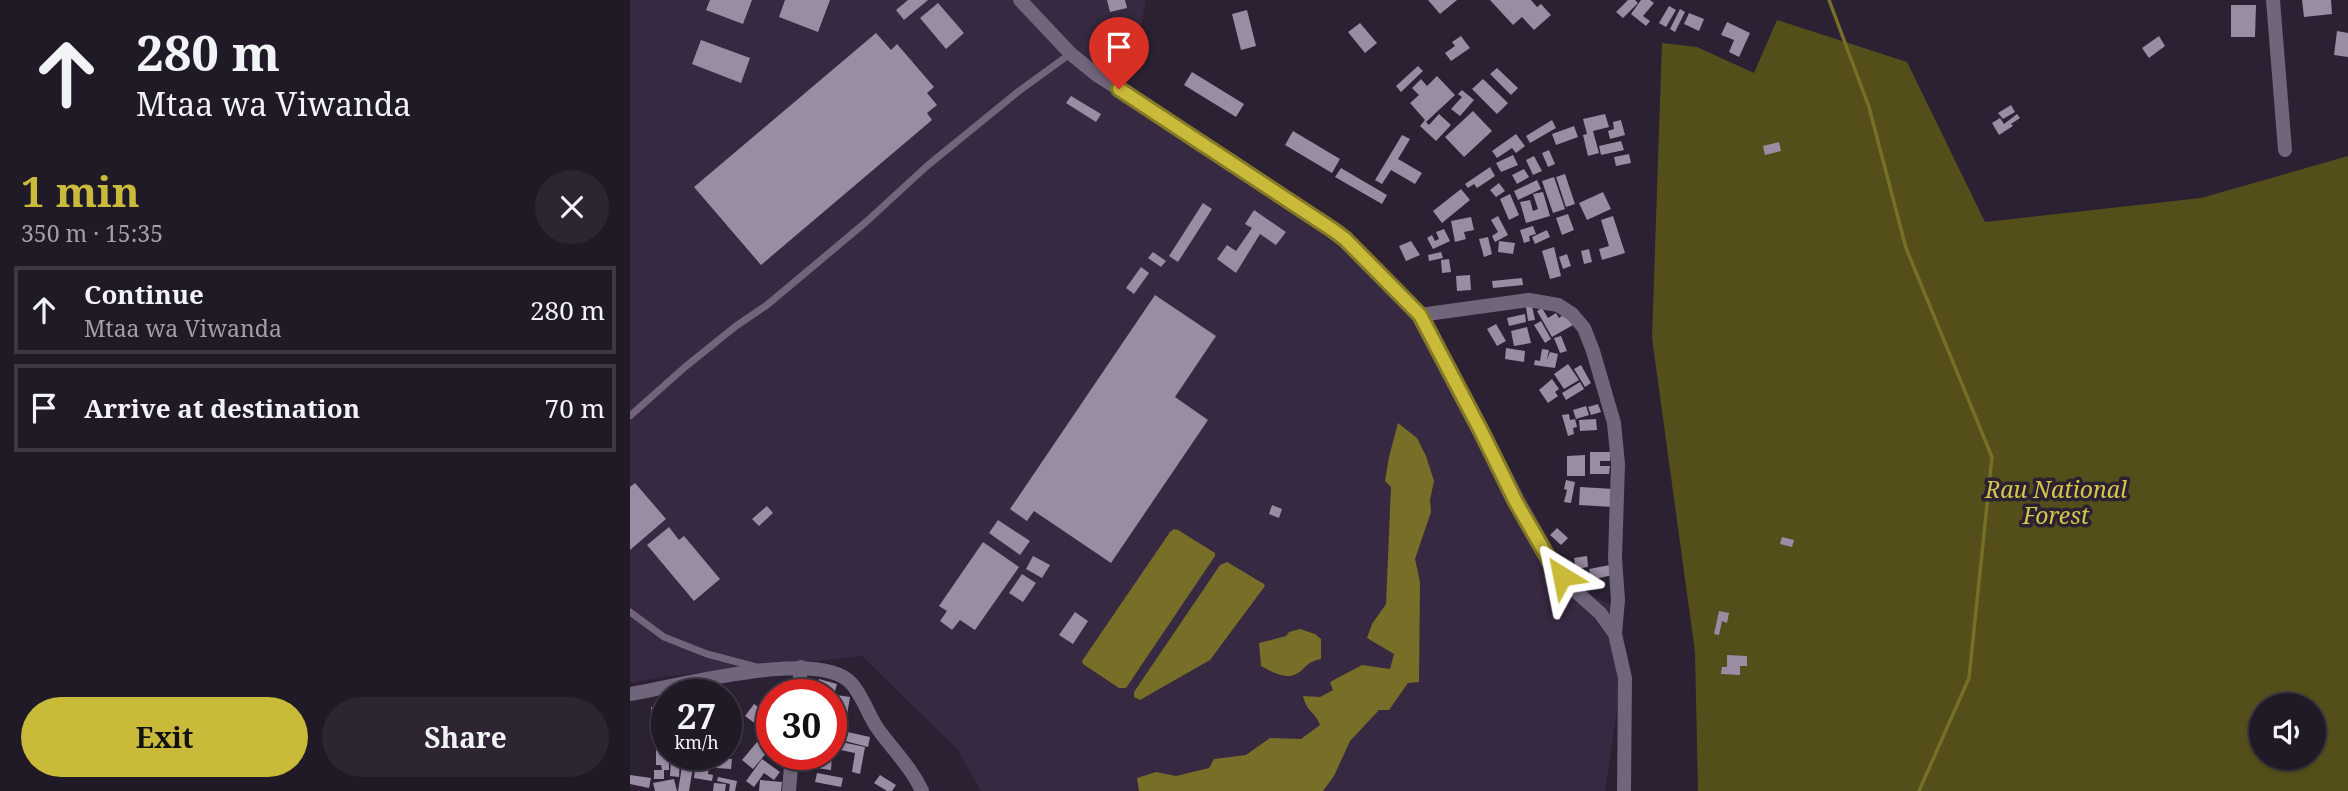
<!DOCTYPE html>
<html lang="en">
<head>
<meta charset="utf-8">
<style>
	:root { --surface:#201926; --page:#2d2632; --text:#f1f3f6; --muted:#a2a0a7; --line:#3d3843; --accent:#c9ba3a }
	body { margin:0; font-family:"Noto Serif",serif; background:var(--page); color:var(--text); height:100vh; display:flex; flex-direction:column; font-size:26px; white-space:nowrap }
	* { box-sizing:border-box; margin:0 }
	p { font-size:23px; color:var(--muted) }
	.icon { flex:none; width:38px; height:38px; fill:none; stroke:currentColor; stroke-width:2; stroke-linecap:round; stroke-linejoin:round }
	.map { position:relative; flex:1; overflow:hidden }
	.details { display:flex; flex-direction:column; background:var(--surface); width:630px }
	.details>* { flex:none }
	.guide { background:#201926; color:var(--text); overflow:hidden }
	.tools { position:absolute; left:1619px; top:693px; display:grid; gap:14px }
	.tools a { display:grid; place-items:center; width:77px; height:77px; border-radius:50%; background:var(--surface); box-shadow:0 2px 5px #0004,0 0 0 2px var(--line); font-size:35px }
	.speed { position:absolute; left:21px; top:679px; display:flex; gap:14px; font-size:35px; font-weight:700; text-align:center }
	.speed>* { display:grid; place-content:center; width:91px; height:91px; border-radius:50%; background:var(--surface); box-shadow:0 2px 5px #0004,0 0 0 2px var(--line); line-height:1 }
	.speed small { font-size:18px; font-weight:400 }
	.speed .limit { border:10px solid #d22; background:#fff; color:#111 }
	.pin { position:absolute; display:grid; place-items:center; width:60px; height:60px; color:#fff; margin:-72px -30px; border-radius:50% 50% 50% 0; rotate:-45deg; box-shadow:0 0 7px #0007 }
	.pin .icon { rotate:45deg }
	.me { position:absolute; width:77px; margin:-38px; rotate:325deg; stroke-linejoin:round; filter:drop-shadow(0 0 5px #0008) }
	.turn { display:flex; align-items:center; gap:24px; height:147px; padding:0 21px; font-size:32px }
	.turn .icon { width:91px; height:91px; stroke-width:2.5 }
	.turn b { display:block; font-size:49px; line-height:60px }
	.round { display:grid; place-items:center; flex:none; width:74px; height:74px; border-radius:37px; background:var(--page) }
	.head { display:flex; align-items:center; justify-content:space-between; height:119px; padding:0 21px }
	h1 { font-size:42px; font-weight:700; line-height:52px; color:var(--accent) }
	.action { display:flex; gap:14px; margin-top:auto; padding:14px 21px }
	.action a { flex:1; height:80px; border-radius:42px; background:var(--accent); color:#111; font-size:28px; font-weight:700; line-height:80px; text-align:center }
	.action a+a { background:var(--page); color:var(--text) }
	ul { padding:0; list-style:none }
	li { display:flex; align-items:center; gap:21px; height:88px; margin:0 14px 10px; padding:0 7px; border:4px solid var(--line); border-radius:0px }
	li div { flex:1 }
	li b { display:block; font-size:26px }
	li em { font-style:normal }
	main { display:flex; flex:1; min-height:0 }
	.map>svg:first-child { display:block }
	.built { fill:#372941 }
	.green { fill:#544e1b; fill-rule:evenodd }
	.water { fill:#776e28 }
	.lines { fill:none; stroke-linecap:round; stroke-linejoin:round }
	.stream { stroke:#776e28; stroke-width:3.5 }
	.building { fill:#998ca3 }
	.lane { stroke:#70657a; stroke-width:7 }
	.street { stroke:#70657a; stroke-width:14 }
	.route-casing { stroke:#837926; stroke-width:18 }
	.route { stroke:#c9ba3a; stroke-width:12 }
	.labels { text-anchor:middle; stroke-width:7; stroke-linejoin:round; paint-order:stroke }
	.park-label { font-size:23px; font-style:italic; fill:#d5c647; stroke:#2b2133 }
</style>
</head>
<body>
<main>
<section class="details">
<div class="guide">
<div class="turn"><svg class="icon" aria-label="ahead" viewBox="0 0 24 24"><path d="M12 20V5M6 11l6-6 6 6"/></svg><div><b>280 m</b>Mtaa wa Viwanda</div></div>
</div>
<div class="head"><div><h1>1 min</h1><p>350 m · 15:35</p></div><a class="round"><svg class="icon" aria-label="close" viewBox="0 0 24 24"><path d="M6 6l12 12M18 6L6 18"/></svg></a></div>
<ul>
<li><svg class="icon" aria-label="ahead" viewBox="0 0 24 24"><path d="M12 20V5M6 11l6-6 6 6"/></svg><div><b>Continue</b><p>Mtaa wa Viwanda</p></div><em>280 m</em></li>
<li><svg class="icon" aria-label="arrive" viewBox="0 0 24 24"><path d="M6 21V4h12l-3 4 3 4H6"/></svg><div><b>Arrive at destination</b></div><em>70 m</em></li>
</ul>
<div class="action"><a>Exit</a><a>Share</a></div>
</section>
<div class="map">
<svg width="1718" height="791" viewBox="0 0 1718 791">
	<rect width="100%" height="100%" fill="#2b2133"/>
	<path class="built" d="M0,0H516L511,25L467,85L688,217L792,316L812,358L855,421L927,555L962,596L988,608L989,697L975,791H351L327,749L232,656L39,676L0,683Z"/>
	<path class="green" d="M1147,20L1277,62L1355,222L1571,198L1718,156V791H1068L1065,652L1022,338L1032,43L1067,47L1124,73ZM1631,705H1684V758H1631Z"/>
	<path class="water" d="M768,423L787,438L796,456L804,481L800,500L801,512L785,559L790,582L789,682L778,683L759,710H749L720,741L704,776L693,791H509L507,778L526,772L546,776L579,768L584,759L616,755L640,738L671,739L690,725C685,711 677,713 673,696L690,697L703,690L700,682L732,665L760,669L764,654L737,638L742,624L756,604L761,487L755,481L759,457Z
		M544,529L548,530L585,553V556L496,688H489L453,664L452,661L540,532Z
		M597,562L634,584L635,586L580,660L510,700L504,697V692L590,565Z
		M670,629L685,634L691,639V659C673,663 677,669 666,674C655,680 640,671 631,666L629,643L656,636L659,632Z"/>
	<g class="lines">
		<path class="stream" d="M1199,0L1239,107L1276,248L1362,457L1339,678L1289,791"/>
	</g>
	<path class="building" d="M80,0H122L113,24L76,10Z
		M155,0H200L188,32L149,17Z
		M278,0H298L274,20L266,10Z
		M477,0H495L497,8L480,12Z
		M798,0H827L810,14Z
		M860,0H901L907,7L911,4L921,15L904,30L892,17L883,25Z
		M998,0H1005L1008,3L993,18L986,12Z
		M1011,0H1020L1024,3L1013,16L1020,21L1016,26L1001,14Z
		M1672,0H1701L1702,14L1674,17Z
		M308,3L334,33L316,49L290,18Z
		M1601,5H1626L1625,37H1601Z
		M1039,6L1046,10L1036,27L1029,23Z
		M1050,9L1055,12L1045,32L1040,29Z
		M617,10L626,46L611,50L602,14Z
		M1059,13L1074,19L1069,31L1054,24Z
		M1097,22L1120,33L1109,57L1099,52L1104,40L1091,35Z
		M730,23L747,43L735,53L718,32Z
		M1707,31L1718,33V57L1704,55Z
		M246,33L261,50L267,44L304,87L297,93L307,105L297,113L302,120L131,265L64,187Z
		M831,36L840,48L821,61L815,53L825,46L822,42Z
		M1529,36L1535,46L1519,58L1512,48Z
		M71,40L120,58L111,83L62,64Z
		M788,66L793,71L771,92L766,86Z
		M867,68L888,88L881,95L860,74Z
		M562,72L614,104L606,117L554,85Z
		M807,76L825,95L796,122L799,125L809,114L821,125L806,141L790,126L795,120L780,103L789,95L782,88L791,79L797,86Z
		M853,79L878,103L867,114L842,89Z
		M832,90L844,100L830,116L821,109L832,97L828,94Z
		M441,96L471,114L466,122L436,103Z
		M1381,105L1385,112L1373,119L1368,113Z
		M843,111L862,131L834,157L815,137Z
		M975,114L979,127L963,131L969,153L958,156L953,135L957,134L953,119Z
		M1387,114L1390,118L1381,124L1383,126L1369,135L1362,123L1370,118L1374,124Z
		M922,120L926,128L900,143L896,136Z
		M991,120L995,135L980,139L978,131L984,129L983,122Z
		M944,126L948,137L926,145L922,134Z
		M663,131L710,159L702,173L655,145Z
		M886,134L895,146L886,153L882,148L867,158L862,151Z
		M772,135L780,139L768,159L792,173L785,184L761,170L752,184L745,180Z
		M991,141L994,150L971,155L969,146Z
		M1149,142L1151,151L1135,155L1133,146Z
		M919,150L925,164L918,167L912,153Z
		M999,154L1001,163L986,166L984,157Z
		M883,155L888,165L871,172L866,163Z
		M904,156L912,171L903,175L896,160Z
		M860,167L865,176L847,188L844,184L838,188L835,184Z
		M711,168L757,195L752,204L705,177Z
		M894,169L899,177L887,184L882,175Z
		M935,174L945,204L936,207L926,177Z
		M924,177L935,209L923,213L912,181Z
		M907,180L911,189L888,200L884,191Z
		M869,183L875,191L866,197L860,190Z
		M831,189L840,200L812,223L803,211Z
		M913,192L920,216L896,223L890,202L900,200L903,211L908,209L903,194Z
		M973,192L981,209L957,220L949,203Z
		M880,194L889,215L879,220L870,199Z
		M573,203L582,209L548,262L539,256Z
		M624,210L656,232L646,245L630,234L606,273L587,259L597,245L606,251L622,228L615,224Z
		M938,214L944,230L932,235L926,218Z
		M868,216L878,235L865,242L862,236L868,232L861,220Z
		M983,216L995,253L972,260L969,249L979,246L971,220Z
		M841,217L844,230L834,232L836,239L825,242L821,221Z
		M903,226L906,234L899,236L900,241L894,243L890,230Z
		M814,229L820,241L803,249L797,238L802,235L805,241L809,239L806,232Z
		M917,230L920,237L905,244L902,237Z
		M858,237L862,254L854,257L849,239Z
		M781,241L790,255L776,261L769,246Z
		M869,241L885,243L883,254L868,252Z
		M924,247L931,276L920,279L912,251Z
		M959,249L962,262L954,264L951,251Z
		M523,252L536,261L531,267L518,258Z
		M811,252L813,258L799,261L798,255Z
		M937,254L941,266L933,269L929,257Z
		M819,259L821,272L812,273L811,260Z
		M511,267L519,273L504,294L496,288Z
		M840,275L841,290L827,291L826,276Z
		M892,278L893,285L863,288L862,281Z
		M525,295L586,336L545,397L578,420L481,563L404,511L397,521L380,509Z
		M902,306L905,320L898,321L896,307Z
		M912,308L918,318L926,313L929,318L936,313L943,325L922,337L907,311Z
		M895,314L896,322L879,326L877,318Z
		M911,321L921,339L915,343L904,325Z
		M866,324L876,341L867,346L857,329Z
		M897,327L901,343L884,346L881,331Z
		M931,336L937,351L930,353L924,338Z
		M876,348L895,351L894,362L875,359Z
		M912,349L919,350L917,360L920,352L928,354L925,368L904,365L905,360L910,361Z
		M938,364L949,380L934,389L924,374Z
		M951,365L961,383L955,387L944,369Z
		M922,379L929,389L925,392L928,396L918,403L909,390Z
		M950,382L954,389L936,400L932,393Z
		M968,404L971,412L961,415L958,407Z
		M956,406L959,415L946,419L943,410Z
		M939,414L940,420L945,419L947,427L943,428L944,434L938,436L932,415Z
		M966,419L967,430L950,431L949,420Z
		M960,452H980V461H970V466H980L979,474H960Z
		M955,455V476H937V456Z
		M936,480L945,482L941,503L934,502L937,490L934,489Z
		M5,483L36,519L0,550V487Z
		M950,487L984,489L983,507L949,505Z
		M642,505L652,509L649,518L639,514Z
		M137,506L143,513L129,526L122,519Z
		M368,520L400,541L390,555L359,533Z
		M39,527L49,540L54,536L90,579L64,601L17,545Z
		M927,528L938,538L931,545L920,535Z
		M1152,537L1164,540L1162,547L1150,544Z
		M353,542L389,567L345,630L330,620L322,630L310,621L317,611L309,606Z
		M403,556L420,565L412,578L396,569Z
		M957,556L958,567L946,569L944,558Z
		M980,565L982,575L962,580L959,569Z
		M392,574L406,583L393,602L379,593Z
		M1089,611L1099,613L1097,623L1092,621L1089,635L1084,634Z
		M445,612L458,621L443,644L429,635Z
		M1097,655L1117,656V666H1110V675L1091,674L1092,667H1097Z
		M189,679L207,684L202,702L201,695H190L191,691L186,689Z
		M137,694L142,695V710L134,708Z
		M206,695L220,697L216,721L202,719Z
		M124,704L142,717L134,730L115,716Z
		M37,706V724L26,725L25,715H22L21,707Z
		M201,723L210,724L207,740L201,739Z
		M213,731L240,737L238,747L211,740Z
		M202,740L235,747L230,774L222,772L225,753L201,748Z
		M127,742L138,751L123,769L112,760Z
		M26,750H29V755H32V757H39V770H34V779H24V770H32L31,765H26Z
		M54,754L86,759L85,767L79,766L78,774L83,775L82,781L64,778L65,770L70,771L71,764L66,763L65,767H63L59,791H48Z
		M187,754L202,755L201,770L186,768Z
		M41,758L50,759L49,777L40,776Z
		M87,758L102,759L101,769L86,768Z
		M132,759L150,772L144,780L134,773L124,787L116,781Z
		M187,773L213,778L211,787L185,782Z
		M0,775L21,778L19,788L0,784Z
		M250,775L266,785L262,791H257L244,783Z
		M88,777L107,781L105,791H99L100,784L87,781Z
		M44,779L47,791H25L23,783Z
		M130,780L152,782L151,791H129Z
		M84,783L96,784L95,791H83Z"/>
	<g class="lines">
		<path class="lane" d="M0,416L55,367L106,326L137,305L236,222L297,166L389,91L440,54
			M0,612L34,637L77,654L130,668"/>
		<path class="street" d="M390,0L441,54L467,75L601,161L715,239L790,315L861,450L885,502L921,563L943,589L970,613L985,634L995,678L994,791
			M1643,0L1655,150
			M790,315L899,300L928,305L942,314L954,328L963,351L984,423L988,464L985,558L988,600L985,634
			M0,694C46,687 189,647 221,683C233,696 238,715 248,729C263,750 281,767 292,791
			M168,695L171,667
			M159,791L162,754"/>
	</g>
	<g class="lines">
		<defs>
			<path id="route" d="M489,89L703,230L715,239L790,315L851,431L886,502L921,563L932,576"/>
		</defs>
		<use href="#route" class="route-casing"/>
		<use href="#route" class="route"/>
	</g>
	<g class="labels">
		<g class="park-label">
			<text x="1426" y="498">Rau National<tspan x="1426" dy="26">Forest</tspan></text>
		</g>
	</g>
</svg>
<div class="tools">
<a><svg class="icon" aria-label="sound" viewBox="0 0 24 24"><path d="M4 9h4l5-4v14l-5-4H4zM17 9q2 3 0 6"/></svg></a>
</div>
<div class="speed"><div>27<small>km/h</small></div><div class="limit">30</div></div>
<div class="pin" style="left:489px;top:89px;background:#d93025"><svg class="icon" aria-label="arrive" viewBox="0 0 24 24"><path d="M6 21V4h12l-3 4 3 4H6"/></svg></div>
<svg class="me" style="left:932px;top:576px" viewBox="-20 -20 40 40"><path d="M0-17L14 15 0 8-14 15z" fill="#c9ba3a" stroke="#fff" stroke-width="4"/></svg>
</div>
</main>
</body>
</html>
